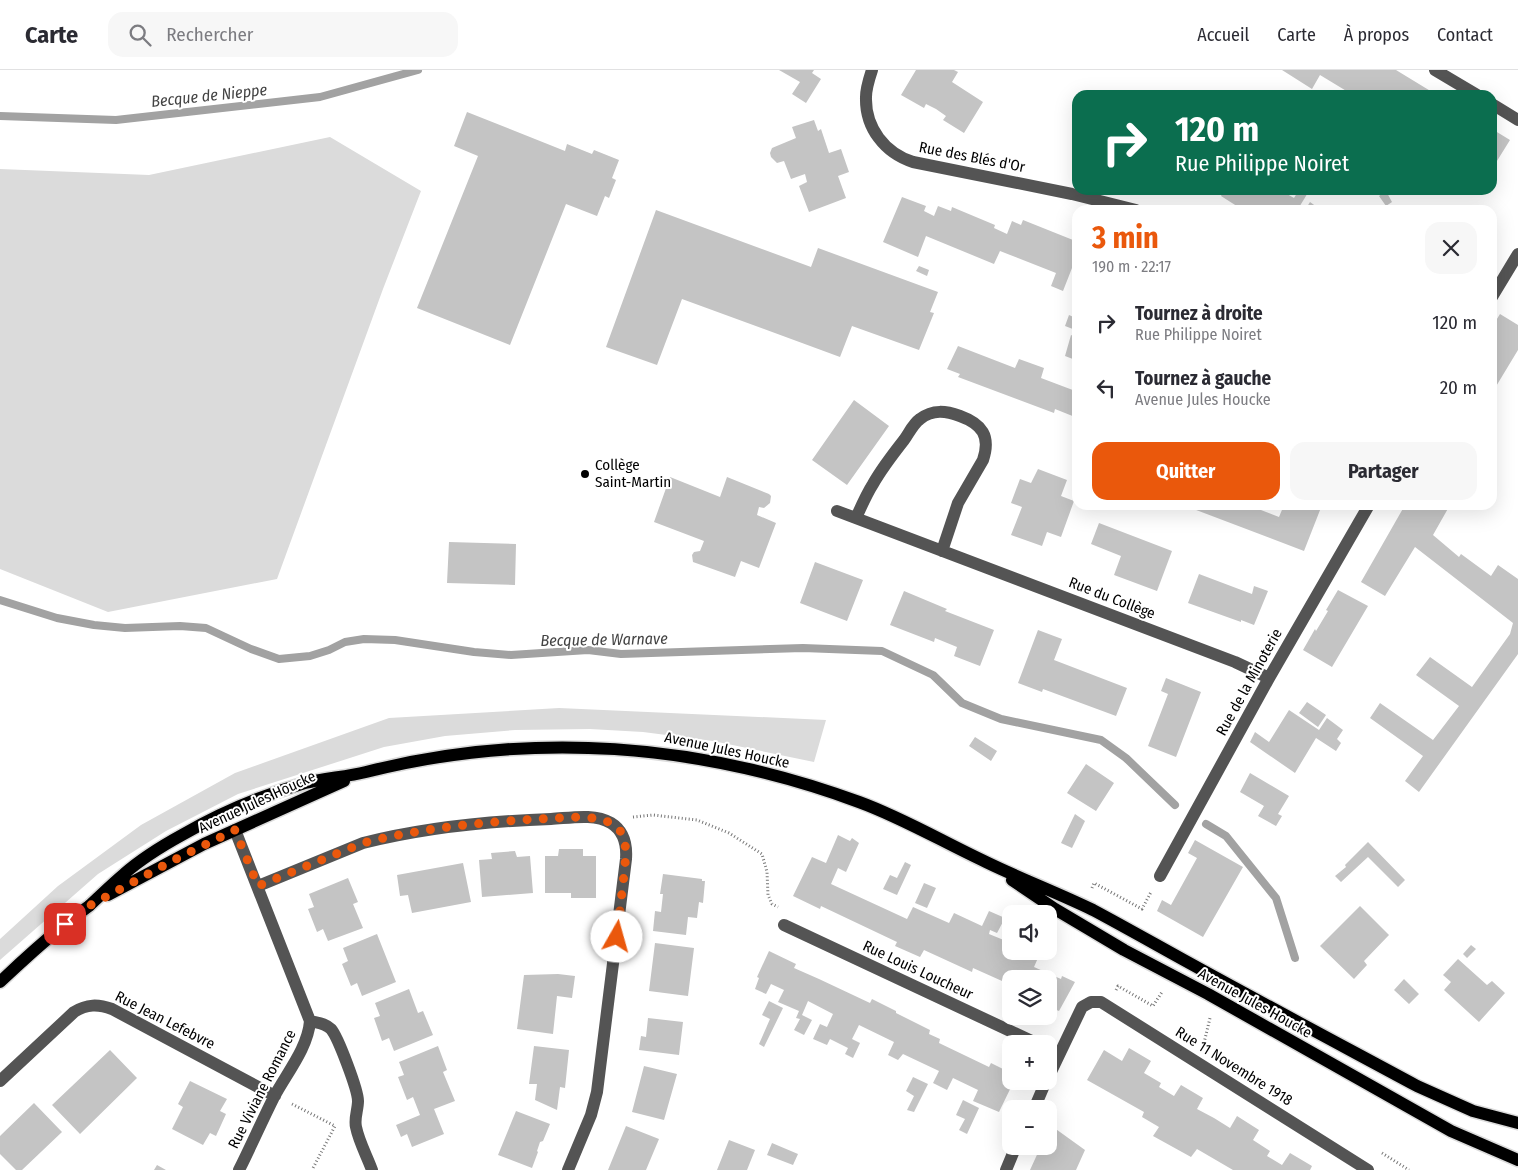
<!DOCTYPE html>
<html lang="fr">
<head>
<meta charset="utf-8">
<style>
	:root { --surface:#fff; --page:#f7f7f7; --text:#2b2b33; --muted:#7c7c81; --line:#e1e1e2; --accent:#ea580c }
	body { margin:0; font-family:"Fira Sans Condensed",sans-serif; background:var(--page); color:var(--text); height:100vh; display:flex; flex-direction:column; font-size:19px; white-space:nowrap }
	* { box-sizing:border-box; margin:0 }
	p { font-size:16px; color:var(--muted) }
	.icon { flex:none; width:28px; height:28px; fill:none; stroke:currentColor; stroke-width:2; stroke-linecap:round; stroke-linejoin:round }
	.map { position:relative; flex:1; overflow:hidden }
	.drawer { position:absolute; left:1072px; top:135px; width:425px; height:305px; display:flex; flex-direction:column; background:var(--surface); border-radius:15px; box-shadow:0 5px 20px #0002 }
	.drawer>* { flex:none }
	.hud { position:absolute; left:1072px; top:20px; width:425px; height:105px; border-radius:15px; box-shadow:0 5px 20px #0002; background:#0b6e4f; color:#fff; overflow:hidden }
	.tools { position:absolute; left:1002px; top:835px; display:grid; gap:10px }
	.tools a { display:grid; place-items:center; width:55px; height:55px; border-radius:10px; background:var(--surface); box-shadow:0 5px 20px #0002; font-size:25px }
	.pin { position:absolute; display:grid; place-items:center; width:42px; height:42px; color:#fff; margin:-21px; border-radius:10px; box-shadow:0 2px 8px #0006 }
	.me { position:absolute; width:55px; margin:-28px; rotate:7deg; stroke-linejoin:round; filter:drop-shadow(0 0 4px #0008) }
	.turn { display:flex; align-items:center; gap:18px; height:105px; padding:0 20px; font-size:22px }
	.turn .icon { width:65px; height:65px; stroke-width:2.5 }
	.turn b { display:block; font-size:35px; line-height:42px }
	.round { display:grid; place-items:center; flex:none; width:52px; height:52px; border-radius:15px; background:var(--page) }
	.head { display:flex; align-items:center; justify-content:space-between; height:85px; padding:0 20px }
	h1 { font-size:30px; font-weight:700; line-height:38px; color:var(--accent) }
	.action { display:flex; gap:10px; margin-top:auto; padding:10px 20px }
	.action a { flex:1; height:58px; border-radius:15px; background:var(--accent); color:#fff; font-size:20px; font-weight:700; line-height:58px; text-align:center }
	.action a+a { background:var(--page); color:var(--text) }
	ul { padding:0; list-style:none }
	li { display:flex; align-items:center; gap:15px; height:65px; padding:0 20px }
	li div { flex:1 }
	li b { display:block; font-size:19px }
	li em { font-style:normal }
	header { display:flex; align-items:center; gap:30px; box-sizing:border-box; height:70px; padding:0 25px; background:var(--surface); border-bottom:1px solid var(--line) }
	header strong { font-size:24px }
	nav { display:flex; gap:28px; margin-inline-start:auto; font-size:18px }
	.search { width:350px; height:45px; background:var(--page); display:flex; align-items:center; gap:12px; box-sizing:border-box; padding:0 18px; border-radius:15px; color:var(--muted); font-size:19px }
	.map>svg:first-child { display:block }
	.green { fill:#dbdbdb }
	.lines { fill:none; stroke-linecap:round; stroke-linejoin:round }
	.stream { stroke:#a2a2a2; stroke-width:8 }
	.building { fill:#c4c4c4 }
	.major-casing { stroke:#dbdbdb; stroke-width:15 }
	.path { stroke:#767676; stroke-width:3; stroke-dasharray:1 2.5; stroke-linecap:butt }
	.minor { stroke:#545454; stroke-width:12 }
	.major { stroke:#000; stroke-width:12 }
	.route { stroke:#ea580c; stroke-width:9; stroke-dasharray:0 16.2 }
	.poi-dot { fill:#000; stroke:#fff; stroke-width:2 }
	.labels { text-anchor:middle; stroke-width:4; stroke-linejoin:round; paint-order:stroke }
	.street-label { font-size:15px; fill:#000; stroke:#fff }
	.poi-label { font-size:15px; fill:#000; stroke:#fff; text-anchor:start }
	.water-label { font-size:16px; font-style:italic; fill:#434343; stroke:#fff }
</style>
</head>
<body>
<header>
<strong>Carte</strong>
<div class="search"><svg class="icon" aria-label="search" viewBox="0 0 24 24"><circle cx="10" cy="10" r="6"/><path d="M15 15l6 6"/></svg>Rechercher</div>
<nav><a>Accueil</a><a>Carte</a><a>À propos</a><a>Contact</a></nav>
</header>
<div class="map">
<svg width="1518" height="1100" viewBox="0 0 1518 1100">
	<rect width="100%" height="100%" fill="#fff"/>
	<path class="green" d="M330,67L421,121L383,219L277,509L108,542L0,499V99L149,105Z
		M559,638L826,650L814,692L713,671L643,662L590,659L515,660L445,666L384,677L238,724L166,761L98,804L0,890V869L58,816L141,755L235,703L389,648Z"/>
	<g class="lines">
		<path class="stream" d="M0,46L116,50L320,27L418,0
			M0,530L57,548L94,555L125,558L180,556L206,558L251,579L279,589L310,586L329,580L345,572L364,569L395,570L474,582L511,585L588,580L621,584L803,578L882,581L933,605L962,633L1001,649L1101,670L1126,688L1175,735
			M1206,754L1226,766L1276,828L1295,888"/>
	</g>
	<path class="building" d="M779,0H814L812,3L821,9L806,33L792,24L800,12Z
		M916,0H954L958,2L952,12L983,32L964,63L943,50L946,46L936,39L926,34L924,38L901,25Z
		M1282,0H1396L1437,25H1353L1320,5L1312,19Z
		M467,42L565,81L567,74L592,84L594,80L619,90L612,108L616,110L609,128L605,126L597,146L566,134L510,275L417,238L478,86L454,76Z
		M814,50L818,61L821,59L829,83L841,79L849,102L838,106L846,128L809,142L799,116L807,112L805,104L791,109L784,91L777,93L771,87L770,83L772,78L796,68L792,57Z
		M1492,59L1510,70L1492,99Z
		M1219,120H1280L1294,128L1299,120L1309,121L1298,139L1300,140H1243L1221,126L1223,122Z
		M1386,121L1392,132L1386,136L1379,126Z
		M902,127L926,136L924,141L934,146L938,136L951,141L952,137L995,155L994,158L1007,164L1012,151L1021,155L1023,150L1078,172V200L1072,198L1063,221L1051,216L1056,203L1000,181L994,194L926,166L918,187L883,172Z
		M1310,132L1321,140H1305Z
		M656,140L811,197L818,178L938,222L930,242L934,243L919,280L852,256L840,287L682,229L657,295L606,277Z
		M919,196L929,200L927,206L916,201Z
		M1500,244L1518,255V280L1492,323V257Z
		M1069,245L1078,249V261L1065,256Z
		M1071,265L1078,268V291L1065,286Z
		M958,276L1015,298L1019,289L1044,298L1041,308L1078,322V339L1075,347L1055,339L1054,343L958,307L960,304L947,299Z
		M854,330L889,356L847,415L812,390Z
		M1038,399L1067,410L1061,426L1074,431L1061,467L1047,462L1042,476L1011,465L1022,437L1011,433L1020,409L1031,413Z
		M670,407L720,427L727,407L769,424L771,426L770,433L764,438L759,437L757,445L776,453L759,498L741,491L735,507L693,492L692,485L694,482L700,481L704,471L654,452Z
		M1183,435H1248L1279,447L1284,435H1322L1304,481Z
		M1405,435H1450L1433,465L1459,487L1461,484L1491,506L1498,495L1518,509V584L1419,722L1405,711L1423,686L1370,648L1380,633L1433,670L1459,636L1416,605L1430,587L1472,617L1510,564L1513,553L1415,477L1385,526L1361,512Z
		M1099,453L1172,481L1157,521L1114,505L1121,486L1091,474Z
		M449,472L516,474L515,515L447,513Z
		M815,492L863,510L847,551L800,533Z
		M1199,504L1252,524L1254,516L1268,521L1254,555L1241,550V552L1188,533Z
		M1338,520L1368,536L1332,597L1303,580L1315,559L1316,561L1328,541L1326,540Z
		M904,521L947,539L945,541L994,560L980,596L954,586L957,577L935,568L934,572L890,555Z
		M1038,560L1062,569L1054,590L1127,618L1116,646L1043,619L1042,622L1018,613Z
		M1166,608L1201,622L1176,687L1148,676L1168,624L1161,621Z
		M1307,632L1326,645L1318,657L1299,643Z
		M1289,640L1319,660L1327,648L1343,660L1337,669L1341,673L1336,681L1316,668L1295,703L1250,672L1255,662L1269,672Z
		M975,667L997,681L991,691L969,676Z
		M1086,694L1114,713L1096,741L1067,723Z
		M1250,703L1289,726L1278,744L1282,746L1276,756L1258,746L1264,736L1240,722Z
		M1075,744L1085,751L1072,778L1061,773Z
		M838,765L850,771L852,768L859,773L846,802L838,798L831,814L907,849L913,837L949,853L954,843L982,856L989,841L1005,848L997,863L990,860L989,864L1011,873V881H1041L1034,897L1061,909L1062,906L1075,912L1059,941L1049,937V909H1011V915L973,898L972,902L924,880L920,887L895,876L897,872L821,836L820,839L793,826L812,787L826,793Z
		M1195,770L1243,797L1203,867L1157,841L1162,830L1171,835L1197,788L1188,783Z
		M1368,772L1405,810L1398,817L1368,787L1341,812L1335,806L1346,797L1345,795Z
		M559,779H583V786H596V828H571V823H545V786H558Z
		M515,781L517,787L530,786L533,823L482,827L479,790L492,789L491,783Z
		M905,792L911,795L897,825L883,819L890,805L897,808Z
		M463,793L471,832L412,843L408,825L400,826L397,805Z
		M663,804L702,809V811H705L703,833L699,832L697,848L688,847L686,865L653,861L655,841L661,842L663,824H660Z
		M348,808L358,832L353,834L363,858L328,871L323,859L317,862L308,839L314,837L309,824Z
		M924,813L936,818L927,838L915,833Z
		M1360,836L1389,865L1364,891L1367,895L1354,909L1320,876Z
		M377,864L396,912L362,926L357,913L351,916L342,894L348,891L343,878Z
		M655,873L694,878L688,926L649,921Z
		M1471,875L1476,879L1467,888L1463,884Z
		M769,881L796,894L794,898L819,909L870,933L872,929L896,941V943L930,960L929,964L940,969L939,973L989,997L991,993L1011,1003V1011H1014L999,1042L973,1031L978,1020L953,1008L947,1020L933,1013L939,1001L903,984L898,990L888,985L894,972L859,955L852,969L860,973L853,988L845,984L848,978L830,969L827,975L813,969L820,954L827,957L833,944L808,931L802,945L812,950L804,965L794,960L800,949L796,948L799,941L778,932L784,920L771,914L766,924L755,919L759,908L757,907Z
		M1458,889L1487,915L1492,911L1505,923L1479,952L1444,920L1451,912L1443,905Z
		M558,904L575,906L572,928L557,926L553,964L517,959L524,905Z
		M1404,909L1419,924L1409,934L1394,920Z
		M409,919L418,943L423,941L433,965L394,981L389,968L382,971L374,948L380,946L375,933Z
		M769,931L783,938L764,977L759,974L770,949L762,945Z
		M648,948L683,952L679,985L639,980L641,966L646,967Z
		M438,976L447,1000L443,1002L455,1031L434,1039L444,1064L412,1077L407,1064L401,1067L396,1055L420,1045L413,1027L407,1030L398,1007L404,1005L399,992Z
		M534,976L569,980L565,1018L560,1017L557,1040L535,1030L537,1014H529Z
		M1129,978L1151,991L1144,1003L1161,1013L1159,1017L1174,1026L1181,1015L1203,1028L1197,1039L1214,1048L1230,1058L1237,1046L1259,1060L1253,1070L1270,1081L1267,1086L1282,1095L1290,1083L1312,1096L1310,1100H1233L1197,1079L1191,1087L1153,1066L1159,1057L1142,1047L1144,1042L1087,1010L1104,980L1122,991Z
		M110,980L137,1008L80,1064L52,1035Z
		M644,996L677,1004L664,1050L632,1042Z
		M913,1007L928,1014L914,1042L907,1040L914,1026L906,1021Z
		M190,1011L227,1029L220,1041L226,1044L216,1066L210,1063L203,1075L172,1059L183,1037L178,1034Z
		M963,1030L979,1038L967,1064L959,1060L965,1049L956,1045Z
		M34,1033L62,1062L22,1100H16L0,1084V1066Z
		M516,1041L550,1054L543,1071L540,1072L537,1081L538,1082L532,1098L498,1085Z
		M626,1056L659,1069L646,1100H608Z
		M1053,1057L1085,1080L1076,1100H1030L1041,1076H1049V1065Z
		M729,1070L755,1080L747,1100H717Z
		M772,1073L798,1084L793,1095L767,1085Z
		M157,1095L166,1100H154Z"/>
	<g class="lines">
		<defs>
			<path id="major" d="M1012,810L1055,839L1124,880L1208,924L1451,1061L1518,1090
				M108,825L204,774L344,711
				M0,912C21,892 42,873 64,855C72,848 81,842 89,836C101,825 112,814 124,804C141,789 162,776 182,765C220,743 263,725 305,713C325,708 346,707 366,702C532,660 699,673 859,732C903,748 943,772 986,792C1021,809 1058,823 1093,840C1123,856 1153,873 1182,889C1260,932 1339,974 1417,1016L1473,1041L1518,1053"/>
		</defs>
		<use href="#major" class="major-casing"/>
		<path class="path" d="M633,747L653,745L697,750L729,763L762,784L767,802L768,825L772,834L778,837
			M1092,818L1094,813L1142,839L1151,822
			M1116,920L1118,916L1153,936L1162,922
			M1204,973L1210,948
			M292,1034L335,1056L312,1100
			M1382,1083L1409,1100"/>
		<path class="minor" d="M872,0C869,9 866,18 866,27C865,58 885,83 913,92L1072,124L1136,140
			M1435,0L1477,25
			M1492,34L1518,50
			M1492,227L1518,184
			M837,441L1235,592L1269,608
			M856,448C861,437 866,425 873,414C882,398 893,384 904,370C909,363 913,354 920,349C933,339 946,341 960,346C982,354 991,366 983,390L958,433L942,481
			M235,760L310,951C308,978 286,1004 274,1027C262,1051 251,1076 239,1100
			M1160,806L1269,608L1369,435
			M258,816L363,773C423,758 490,751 551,749C570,748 594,743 611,753C624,761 627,775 626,789L597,1022L591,1045L568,1100
			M784,855L1038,974
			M310,951C318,953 325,953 331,959C338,967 358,1020 358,1031C358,1040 354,1048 356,1057C359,1072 367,1086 372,1100
			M1049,1006L1082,937L1091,932H1101L1368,1100
			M0,1011L74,942C87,934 98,934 112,939L275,1026
			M1034,1039L1046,1011
			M1006,1100L1016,1076"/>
		<use href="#major" class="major"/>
	</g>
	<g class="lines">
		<path class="route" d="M65,854L89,836L174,790L235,760L258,816L363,773C434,755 507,750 580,747C631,749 628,771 623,813C621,831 619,849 617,867"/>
	</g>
	<circle class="poi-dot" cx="585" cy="404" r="5"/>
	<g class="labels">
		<g class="street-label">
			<text transform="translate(972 87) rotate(11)" y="5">Rue des Blés d'Or</text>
			<text transform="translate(1112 528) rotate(21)" y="5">Rue du Collège</text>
			<text transform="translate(1249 612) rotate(-61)" y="5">Rue de la Minoterie</text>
			<text transform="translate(727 680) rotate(12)" y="5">Avenue Jules Houcke</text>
			<text transform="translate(257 732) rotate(-25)" y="5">Avenue Jules Houcke</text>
			<text transform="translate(918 900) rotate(25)" y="5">Rue Louis Loucheur</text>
			<text transform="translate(1255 933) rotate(29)" y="5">Avenue Jules Houcke</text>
			<text transform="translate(165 950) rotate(27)" y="5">Rue Jean Lefebvre</text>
			<text transform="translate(1234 996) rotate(32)" y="5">Rue 11 Novembre 1918</text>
			<text transform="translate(262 1019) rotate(-63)" y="5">Rue Viviane Romance</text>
		</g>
		<g class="poi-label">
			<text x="595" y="400">Collège<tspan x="595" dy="17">Saint-Martin</tspan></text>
		</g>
		<g class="water-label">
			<text transform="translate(209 25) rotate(-6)" y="6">Becque de Nieppe</text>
			<text transform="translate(604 569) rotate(-1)" y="6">Becque de Warnave</text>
		</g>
	</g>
</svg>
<div class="tools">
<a><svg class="icon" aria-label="sound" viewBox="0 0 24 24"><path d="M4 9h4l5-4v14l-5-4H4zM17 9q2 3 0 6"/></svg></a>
<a><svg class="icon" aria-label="layers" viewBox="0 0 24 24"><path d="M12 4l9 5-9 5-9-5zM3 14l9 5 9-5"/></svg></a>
<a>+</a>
<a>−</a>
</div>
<div class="pin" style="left:65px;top:854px;background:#d93025"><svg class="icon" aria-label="arrive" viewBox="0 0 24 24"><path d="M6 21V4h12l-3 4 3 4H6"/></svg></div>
<svg class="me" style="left:617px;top:867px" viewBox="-20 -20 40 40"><circle r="19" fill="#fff"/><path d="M0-13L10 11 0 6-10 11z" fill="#ea580c"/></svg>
<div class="hud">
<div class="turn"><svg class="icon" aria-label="right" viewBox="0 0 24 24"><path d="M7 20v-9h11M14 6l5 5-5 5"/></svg><div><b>120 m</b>Rue Philippe Noiret</div></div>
</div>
<section class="drawer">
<div class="head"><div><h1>3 min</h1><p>190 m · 22:17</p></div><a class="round"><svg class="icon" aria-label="close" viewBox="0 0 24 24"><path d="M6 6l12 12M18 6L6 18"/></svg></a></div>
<ul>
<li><svg class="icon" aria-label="right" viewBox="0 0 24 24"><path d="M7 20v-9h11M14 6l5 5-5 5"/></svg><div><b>Tournez à droite</b><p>Rue Philippe Noiret</p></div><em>120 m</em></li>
<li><svg class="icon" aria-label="left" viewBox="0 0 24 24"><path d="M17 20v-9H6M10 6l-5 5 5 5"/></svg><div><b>Tournez à gauche</b><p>Avenue Jules Houcke</p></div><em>20 m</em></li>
</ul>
<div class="action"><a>Quitter</a><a>Partager</a></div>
</section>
</div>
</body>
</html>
